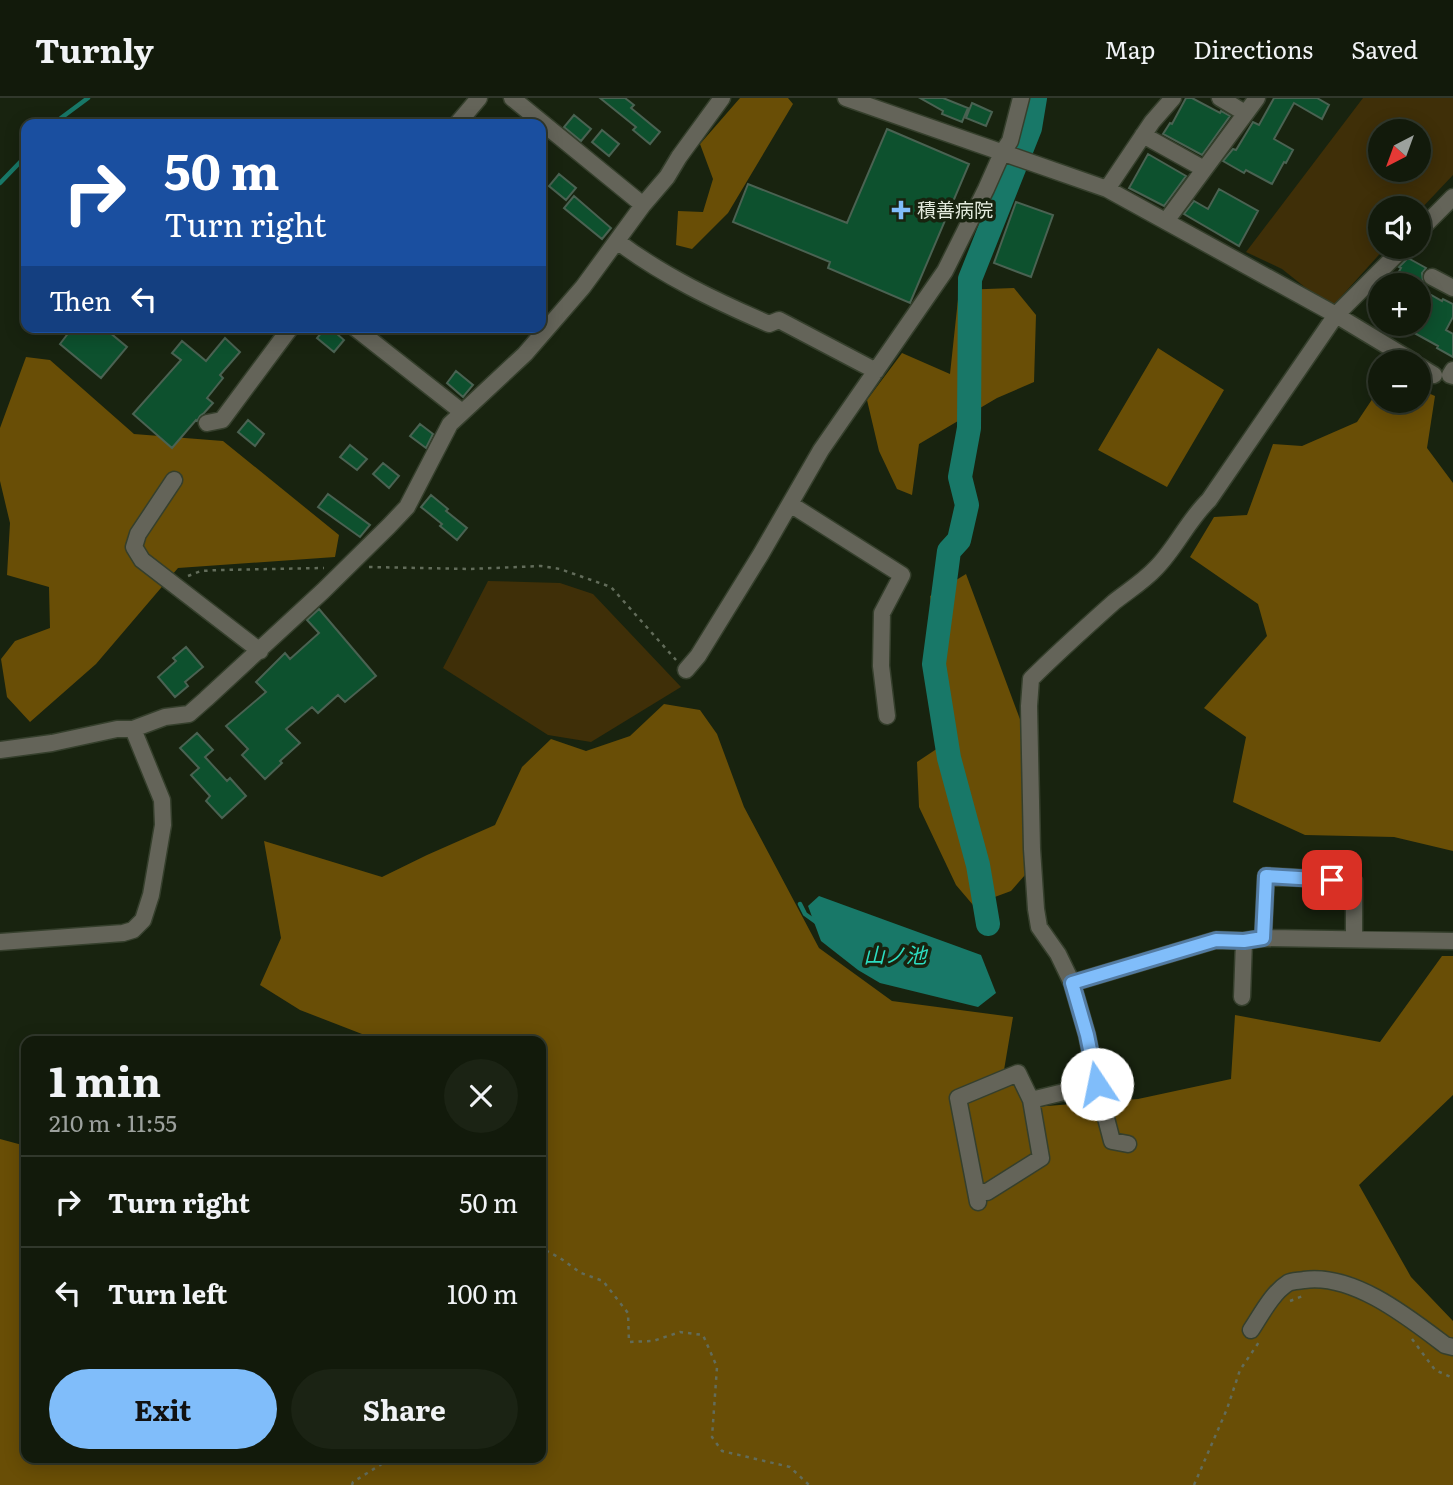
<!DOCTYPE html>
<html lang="en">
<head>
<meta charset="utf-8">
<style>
	:root { --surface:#121a0b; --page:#1b2314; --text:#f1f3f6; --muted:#9ca19d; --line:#31382c; --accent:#80bdfa }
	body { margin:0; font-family:Literata,"Noto Sans JP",serif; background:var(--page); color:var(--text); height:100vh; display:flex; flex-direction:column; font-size:26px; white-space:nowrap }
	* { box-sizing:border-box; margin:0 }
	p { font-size:23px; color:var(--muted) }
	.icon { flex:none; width:38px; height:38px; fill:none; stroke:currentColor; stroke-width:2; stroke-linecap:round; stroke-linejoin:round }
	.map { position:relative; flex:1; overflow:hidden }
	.side { position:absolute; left:21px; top:938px; width:525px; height:427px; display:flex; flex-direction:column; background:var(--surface); border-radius:14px; box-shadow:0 4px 18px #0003,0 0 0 2px var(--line) }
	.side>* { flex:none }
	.banner { position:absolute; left:21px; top:21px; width:525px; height:214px; border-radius:14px; box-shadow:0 4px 18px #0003,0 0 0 2px var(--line); background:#1a4fa0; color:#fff; overflow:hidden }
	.needle { width:46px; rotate:221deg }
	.buttons { position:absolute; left:1368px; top:21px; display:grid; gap:14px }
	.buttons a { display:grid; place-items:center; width:63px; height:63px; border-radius:50%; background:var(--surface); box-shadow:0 4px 18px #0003,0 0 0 2px var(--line); font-size:35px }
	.pin { position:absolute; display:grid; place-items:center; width:60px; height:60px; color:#fff; margin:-30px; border-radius:14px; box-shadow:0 4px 10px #0006 }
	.me { position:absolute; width:77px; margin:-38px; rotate:349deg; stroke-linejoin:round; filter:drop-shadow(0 0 5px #0008) }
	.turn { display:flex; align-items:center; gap:24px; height:147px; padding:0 28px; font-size:32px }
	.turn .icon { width:91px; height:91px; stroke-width:2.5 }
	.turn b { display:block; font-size:49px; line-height:60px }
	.then { display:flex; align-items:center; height:66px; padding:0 28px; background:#0003; gap:14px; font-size:26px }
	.round { display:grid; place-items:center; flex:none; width:74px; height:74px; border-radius:37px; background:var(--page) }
	.head { display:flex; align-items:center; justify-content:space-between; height:119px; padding:0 28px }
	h1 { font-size:42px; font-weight:700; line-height:52px }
	.cta { display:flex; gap:14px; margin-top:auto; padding:14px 28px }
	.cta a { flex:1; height:80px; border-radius:42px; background:var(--accent); color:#111; font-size:28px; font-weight:700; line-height:80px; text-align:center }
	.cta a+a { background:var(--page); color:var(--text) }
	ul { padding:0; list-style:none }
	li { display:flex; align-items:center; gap:21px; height:91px; padding:0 28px; border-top:2px solid var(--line) }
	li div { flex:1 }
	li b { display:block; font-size:26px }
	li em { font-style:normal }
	header { display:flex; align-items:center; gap:42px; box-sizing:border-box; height:98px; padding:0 35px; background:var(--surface); border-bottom:2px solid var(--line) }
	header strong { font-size:33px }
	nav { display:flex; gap:38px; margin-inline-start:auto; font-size:24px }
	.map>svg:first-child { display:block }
	.green { fill:#3f2f08; fill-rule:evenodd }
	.forest { fill:#694e06 }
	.water { fill:#187868 }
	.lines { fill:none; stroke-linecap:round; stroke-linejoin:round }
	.stream { stroke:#187868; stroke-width:4.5 }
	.river { stroke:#187868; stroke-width:24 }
	.building { fill:#0d512e; stroke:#4a6252; stroke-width:2 }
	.street-casing { stroke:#353f2c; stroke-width:19 }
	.path { stroke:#626c5a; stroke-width:2.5; stroke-dasharray:3.5 5; stroke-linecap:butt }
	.street { stroke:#646459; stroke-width:16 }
	.route-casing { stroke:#537ba2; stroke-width:18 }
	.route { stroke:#80bdfa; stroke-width:12 }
	.poi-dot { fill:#80bdfa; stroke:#18230f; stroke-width:2.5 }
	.labels { text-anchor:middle; stroke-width:7; stroke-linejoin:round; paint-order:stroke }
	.poi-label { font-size:19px; fill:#e4ebde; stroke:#18230f; text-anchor:start }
	.water-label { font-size:21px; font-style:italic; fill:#2cdcc0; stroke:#18230f }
</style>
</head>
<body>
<header>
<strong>Turnly</strong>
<nav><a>Map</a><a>Directions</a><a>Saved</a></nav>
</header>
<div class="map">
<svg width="1453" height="1387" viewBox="0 0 1453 1387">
	<rect width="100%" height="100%" fill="#18230f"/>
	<path class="green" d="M1363,0H1453V77L1419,113V110H1381V149H1386L1331,210L1282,171L1246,154ZM1381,33H1419V72H1381Z
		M488,483L560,485L593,496L681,589L591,644L548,637L443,570Z"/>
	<path class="forest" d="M740,0H788L793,6L728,115L692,151L676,147L678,113L703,114L713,81L700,46Z
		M1014,190L1036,217L1034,284L997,300L919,346L912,397L897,391L879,353L867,302L902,255L950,276L959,192Z
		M1158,250L1224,292L1167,389L1098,352Z
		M26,259L50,262L134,336L223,343L339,437L335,459L178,470L96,566L30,624L7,599L1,561L15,543L50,530L49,489L7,477L10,425L0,383V330Z
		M1381,288V303H1419V291L1435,298L1427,350L1453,385V753L1394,739L1305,737L1233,704L1246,639L1204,610L1267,538L1258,506L1190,459L1214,419L1247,417L1273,346L1302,348L1357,324Z
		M966,476L1021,624L1037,699L1040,760L1011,793L973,807L956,787L919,709L917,664L950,642L930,498Z
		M664,606L700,612L717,636L744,709L819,850L892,903L1013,919L1004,972L1047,1008L1138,1001L1231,981L1235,917L1380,944L1442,858H1453V997L1359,1087L1411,1179L1453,1223V1387H0V1041L26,1048V1360H541V943H372L362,936L300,912L260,887L281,840L264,743L382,779L427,757L495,727L522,669L551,641L586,653L630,638Z"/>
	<path class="water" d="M819,798L981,857L996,895L978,909L880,885L858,872L821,843L808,808Z"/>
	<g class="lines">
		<path class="stream" d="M55,26L61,20L88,0
			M0,85L26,58
			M800,806L805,816L816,824"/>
		<path class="river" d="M988,826L978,767L949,660L934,566L949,453L959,442L967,407L960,379L969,330L970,181L1030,30L1035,0"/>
	</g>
	<path class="building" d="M600,0H625L634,7L631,10L660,34L650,46L633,32L636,29Z
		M920,0H943L968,10L962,24L942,16L943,13Z
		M1186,0H1192L1220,15L1221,13L1230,18L1202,57L1163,36L1170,25L1172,26Z
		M1274,0H1317L1329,7L1322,21L1294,5L1274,41L1293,52L1286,65L1284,64L1272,86L1246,72L1244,75L1223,63L1233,51L1236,52L1253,24L1259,27Z
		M972,5L992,14L986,28L966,20Z
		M574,17L591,31L581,43L564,29Z
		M887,31L969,66L910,205L828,170L830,164L733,124L748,86L847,125Z
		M602,32L619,46L609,58L592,44Z
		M1148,56L1186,78L1164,108L1129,90Z
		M559,76L576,90L566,102L549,88Z
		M1219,91L1258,113L1239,148L1184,116L1194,103L1208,111Z
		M574,98L611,130L602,141L564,110Z
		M1016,104L1053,117L1031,179L994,165Z
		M1408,160L1426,170L1422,175L1423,184L1421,187H1391L1401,170L1399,169Z
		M1419,190L1442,203L1443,201L1453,206V219L1446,232L1453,236V259L1437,250L1438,248L1398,226H1419Z
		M73,229H103L127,249L101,280L60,246Z
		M326,229H329L344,242L334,254L317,240Z
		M225,240L240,254L220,277L223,280L207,300L213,305L204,315L200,318L197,323L196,322L172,350L133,316L181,262L172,255L182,243L206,263Z
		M456,273L473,287L463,299L447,285Z
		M248,322L264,336L255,348L238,334Z
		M420,326L433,336L426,350L410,338Z
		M350,347L367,361L357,372L340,359Z
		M383,365L399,378L389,390L373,376Z
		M328,396L370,427L360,439L318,409Z
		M431,397L448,411L446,413L467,430L457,442L440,428L442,426L421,409Z
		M319,511L376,578L345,604L338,597L318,615L312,609L286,631L300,645L280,663L282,665L265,681L242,657L248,651L226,628L266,594L256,584L285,555L290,561L319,535L307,522Z
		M186,549L203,569L185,584L188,588L175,599L158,579L176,563L173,560Z
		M197,635L213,652L205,659L227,683L230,680L246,698L222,720L206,703L210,698L191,677L199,670L180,650Z"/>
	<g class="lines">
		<defs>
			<path id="street" d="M512,0L643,107
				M846,0L1107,91L1336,217L1414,264
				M1220,0L1245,15
				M457,26L479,0
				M1143,37L1204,71
				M1107,91L1152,24L1173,0
				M1166,123L1257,0
				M1419,133L1453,99
				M617,143C663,178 716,203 769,226L779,222L876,273
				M1432,179L1453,190
				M354,229L462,314
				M1419,268L1434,277
				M1453,272L1450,277L1453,278
				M207,325L222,322L291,229
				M174,382L138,436L134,449L142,462L260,553
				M790,406L902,477L882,515L881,568L887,618
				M686,572L698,558L761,456L821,352L945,173L986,91L1002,55L1010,43L1021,0
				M0,652L52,645L117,631H133L165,619L189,616L206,601L323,493L389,428L407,409L450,326L525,256L583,189L643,107L667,79L679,59L722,0
				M1263,840L1266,778L1354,783V841
				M0,844L123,835L133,832L143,822L151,797L163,727L162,702L133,631
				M1072,885L1216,842L1244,843L1263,840L1453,843
				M1242,899L1244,843
				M1128,1046L1112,1043L1097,986L1087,937L1072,885L1058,856L1039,829L1036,811L1032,751L1029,608L1031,581C1058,554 1086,529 1114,504C1128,493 1144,483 1156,470C1176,450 1188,422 1209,402L1336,217L1404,149
				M976,1094H987L1041,1060L1031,1002L1097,986
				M978,1104L958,1000L1018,975L1031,1002
				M1251,1232C1261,1217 1272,1195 1288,1185C1292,1183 1299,1183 1304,1182C1353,1175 1408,1219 1445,1247L1453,1249"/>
		</defs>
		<use href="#street" class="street-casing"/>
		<path class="path" d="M369,469L470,471L541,468L560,471L611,489L676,562
			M188,478L201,473L219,472L324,470
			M541,1156L543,1151L560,1160L581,1175L603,1183L628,1215L629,1244L653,1243L680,1234L703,1237L717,1269L712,1339L722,1353L790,1369L809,1387
			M1290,1203L1303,1198
			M1412,1241L1435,1272L1453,1280
			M352,1387L353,1384L385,1364L395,1360
			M1194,1387L1227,1311L1240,1272L1259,1244"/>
		<use href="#street" class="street"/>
	</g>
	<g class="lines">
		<defs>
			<path id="route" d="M1097,986L1087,937L1072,885L1216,842L1244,843L1263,840L1266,778L1332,782"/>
		</defs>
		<use href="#route" class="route-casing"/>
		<use href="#route" class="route"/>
	</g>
	<path class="poi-dot" d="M897.5 101.5h7v7h7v7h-7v7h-7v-7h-7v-7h7z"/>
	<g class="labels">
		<g class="poi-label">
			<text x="917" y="119">積善病院</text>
		</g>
		<g class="water-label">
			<text x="895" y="865">山ノ池</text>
		</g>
	</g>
</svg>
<div class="buttons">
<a><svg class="needle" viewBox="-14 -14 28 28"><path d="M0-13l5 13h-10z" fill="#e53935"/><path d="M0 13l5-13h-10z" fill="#9ca19d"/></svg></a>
<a><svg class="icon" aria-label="sound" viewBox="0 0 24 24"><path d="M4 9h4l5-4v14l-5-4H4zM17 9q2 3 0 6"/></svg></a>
<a>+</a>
<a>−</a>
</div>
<div class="pin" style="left:1332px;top:782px;background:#d93025"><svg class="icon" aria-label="arrive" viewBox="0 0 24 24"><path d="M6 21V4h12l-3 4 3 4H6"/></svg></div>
<svg class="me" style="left:1097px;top:986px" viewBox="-20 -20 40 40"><circle r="19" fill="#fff"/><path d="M0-13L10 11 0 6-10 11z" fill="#80bdfa"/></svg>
<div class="banner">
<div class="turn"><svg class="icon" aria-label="right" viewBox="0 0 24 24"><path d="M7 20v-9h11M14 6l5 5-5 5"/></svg><div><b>50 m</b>Turn right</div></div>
<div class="then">Then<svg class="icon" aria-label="left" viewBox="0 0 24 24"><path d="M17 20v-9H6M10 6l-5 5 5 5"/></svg></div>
</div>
<section class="side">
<div class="head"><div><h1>1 min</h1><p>210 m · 11:55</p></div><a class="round"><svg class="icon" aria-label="close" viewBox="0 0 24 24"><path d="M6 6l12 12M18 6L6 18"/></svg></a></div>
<ul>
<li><svg class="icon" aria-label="right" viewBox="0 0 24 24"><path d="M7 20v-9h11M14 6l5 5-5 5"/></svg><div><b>Turn right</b></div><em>50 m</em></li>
<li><svg class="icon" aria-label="left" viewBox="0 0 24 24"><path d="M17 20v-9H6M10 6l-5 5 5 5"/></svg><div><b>Turn left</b></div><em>100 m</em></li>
</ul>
<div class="cta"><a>Exit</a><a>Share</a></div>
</section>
</div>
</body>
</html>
